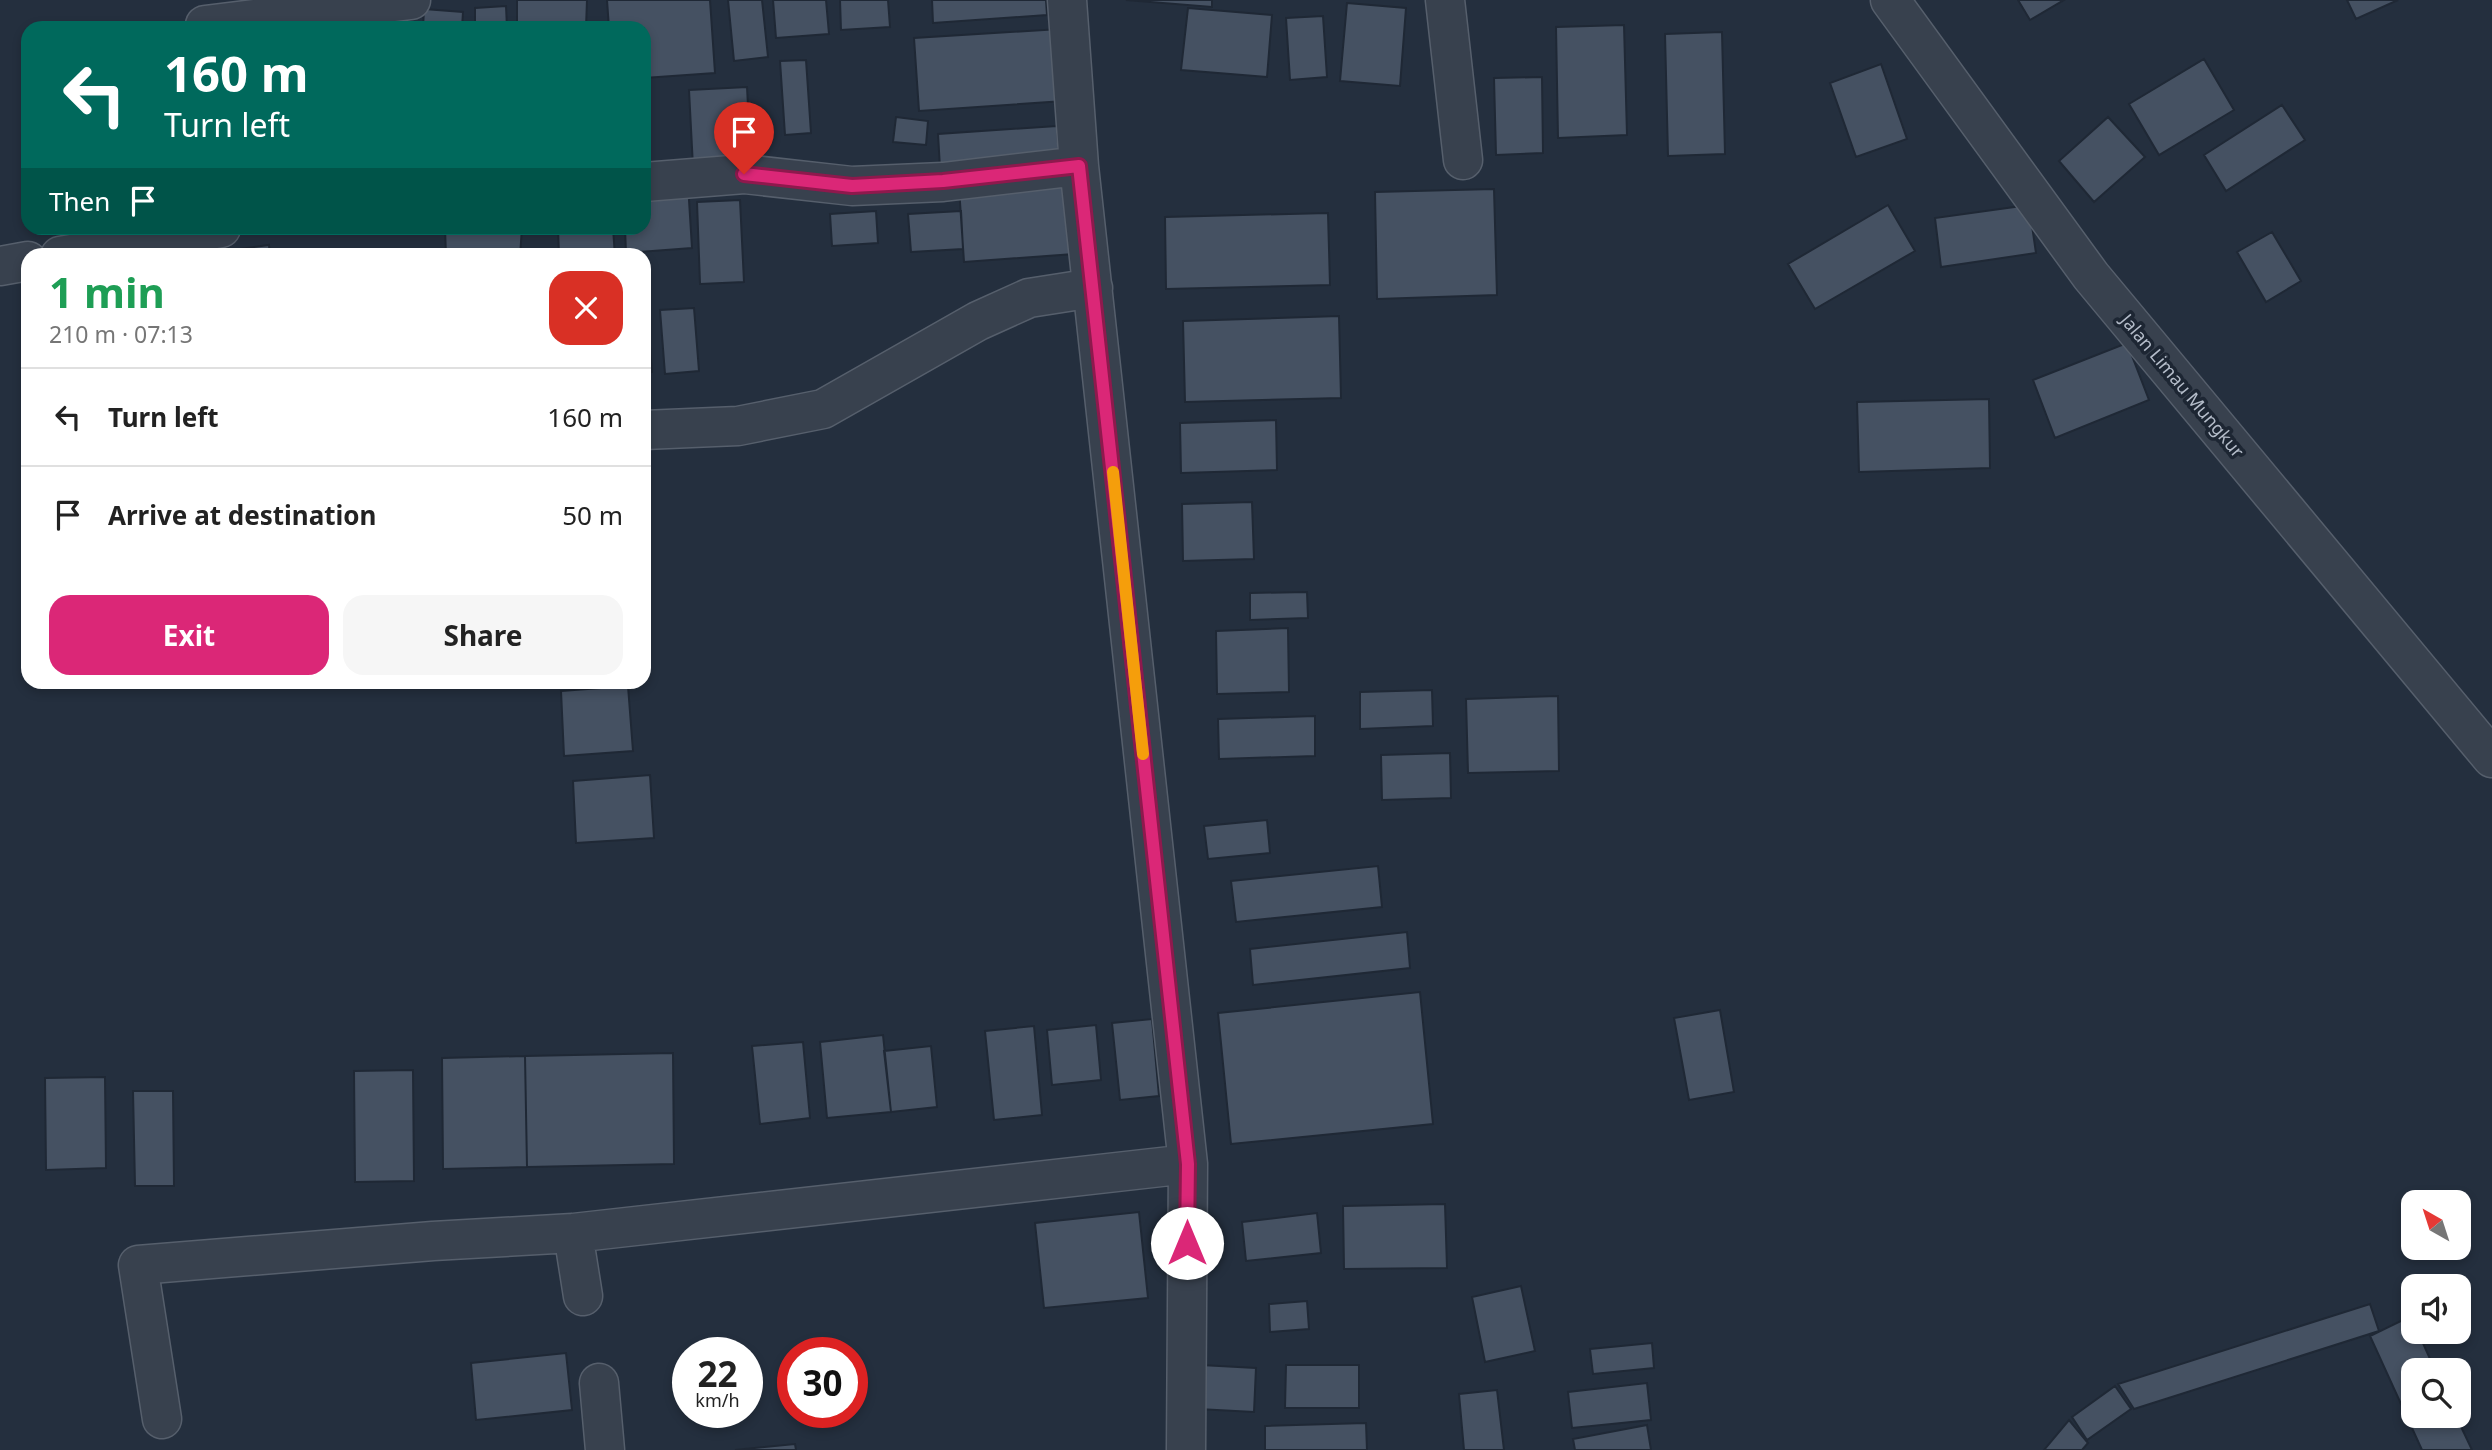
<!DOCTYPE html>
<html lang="en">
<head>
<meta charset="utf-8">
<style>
	:root { --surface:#fff; --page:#f6f6f6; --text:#222; --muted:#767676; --line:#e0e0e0; --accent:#db2777 }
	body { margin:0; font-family:"Noto Sans",sans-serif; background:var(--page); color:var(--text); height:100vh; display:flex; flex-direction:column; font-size:26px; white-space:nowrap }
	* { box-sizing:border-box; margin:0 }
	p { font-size:23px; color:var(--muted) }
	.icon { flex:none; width:38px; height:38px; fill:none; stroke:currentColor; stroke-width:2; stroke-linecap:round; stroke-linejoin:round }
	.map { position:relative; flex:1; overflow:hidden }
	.side { position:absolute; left:21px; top:248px; width:630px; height:441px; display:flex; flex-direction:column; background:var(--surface); border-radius:21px; box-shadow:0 4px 10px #0003 }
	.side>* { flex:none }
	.hud { position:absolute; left:21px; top:21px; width:630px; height:214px; border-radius:21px; box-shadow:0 4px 10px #0003; background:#00695c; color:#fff; overflow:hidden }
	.needle { width:46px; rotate:321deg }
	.tools { position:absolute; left:2401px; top:1190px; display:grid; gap:14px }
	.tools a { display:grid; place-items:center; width:70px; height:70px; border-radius:14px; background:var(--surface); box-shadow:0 4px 10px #0003; font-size:35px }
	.speed { position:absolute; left:672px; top:1337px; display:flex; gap:14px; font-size:35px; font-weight:700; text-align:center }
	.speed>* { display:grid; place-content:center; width:91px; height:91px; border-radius:50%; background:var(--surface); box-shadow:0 4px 10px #0003; line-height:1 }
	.speed small { font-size:18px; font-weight:400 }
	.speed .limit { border:10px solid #d22; background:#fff; color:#111 }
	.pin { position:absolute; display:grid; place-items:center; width:60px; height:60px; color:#fff; margin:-72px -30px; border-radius:50% 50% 50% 0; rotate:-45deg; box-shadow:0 0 7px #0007 }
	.pin .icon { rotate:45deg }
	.me { position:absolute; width:77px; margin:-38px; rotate:0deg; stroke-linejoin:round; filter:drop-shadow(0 0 5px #0008) }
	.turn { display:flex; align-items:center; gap:24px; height:147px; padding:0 28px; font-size:32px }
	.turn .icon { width:91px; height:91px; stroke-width:2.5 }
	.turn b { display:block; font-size:49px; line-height:60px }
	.then { display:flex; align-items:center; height:66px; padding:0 28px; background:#0003; gap:14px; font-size:26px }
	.round { display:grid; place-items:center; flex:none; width:74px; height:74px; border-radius:21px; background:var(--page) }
	.head { display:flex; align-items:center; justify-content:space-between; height:119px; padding:0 28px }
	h1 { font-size:42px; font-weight:700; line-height:52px; color:#1e9e55 }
	.primary-button { display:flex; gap:14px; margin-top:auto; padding:14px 28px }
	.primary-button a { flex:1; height:80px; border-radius:21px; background:var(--accent); color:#fff; font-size:28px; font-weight:700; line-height:80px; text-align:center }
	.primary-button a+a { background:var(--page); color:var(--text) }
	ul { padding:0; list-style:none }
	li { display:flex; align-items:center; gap:21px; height:98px; padding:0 28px; border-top:2px solid var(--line) }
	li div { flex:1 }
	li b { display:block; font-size:26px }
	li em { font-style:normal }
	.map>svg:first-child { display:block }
	.building { fill:#455162; stroke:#1f2835; stroke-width:2 }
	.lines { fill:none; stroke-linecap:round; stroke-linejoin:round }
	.minor-casing { stroke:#565f6c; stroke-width:41 }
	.tertiary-casing { stroke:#565f6c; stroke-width:41 }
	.minor { stroke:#38414e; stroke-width:38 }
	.tertiary { stroke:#38414e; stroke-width:38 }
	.route-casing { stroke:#8e194d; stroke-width:18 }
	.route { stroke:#db2777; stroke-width:12 }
	.slow { stroke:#f59e0b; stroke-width:12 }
	.labels { text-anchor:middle; stroke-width:7; stroke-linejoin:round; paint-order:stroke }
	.street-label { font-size:18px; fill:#b4bcc9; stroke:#1d2633 }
</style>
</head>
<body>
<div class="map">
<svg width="2492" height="1450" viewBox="0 0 2492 1450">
	<rect width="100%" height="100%" fill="#242f3e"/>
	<path class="building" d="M517,0H587L586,28H517Z
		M607,0H710L715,73L644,78V28H609Z
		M728,0H762L768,57L734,61Z
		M773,0H826L829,34L776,38Z
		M840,0H888L890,27L841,30Z
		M932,0H1046L1047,15L933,23Z
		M1126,0H1212V7Z
		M2018,0H2064L2030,20Z
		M2347,0H2398L2356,19Z
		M1347,3L1406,8L1400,86L1340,81Z
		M506,6L507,28H475V8Z
		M1188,8L1272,15L1267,77L1181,70Z
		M424,9L463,12L462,28H423Z
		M1323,16L1327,77L1290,80L1286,18Z
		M393,17L394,28H362V19Z
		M1624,25L1627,135L1558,138L1556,27Z
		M1060,29L1064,101L919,111L914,38Z
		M1722,32L1725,154L1668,156L1665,34Z
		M2204,59L2234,110L2159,155L2129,104Z
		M806,60L811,133L785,135L780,61Z
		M1881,64L1907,139L1856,157L1830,83Z
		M1542,77L1543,153L1496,155L1494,78Z
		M747,87L751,163L693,167L689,90Z
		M2282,105L2305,140L2226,191L2204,155Z
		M896,117L928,121L926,145L893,142Z
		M2108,117L2145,157L2094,202L2059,161Z
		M1057,126L1059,160L940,168L938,134Z
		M1070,180L1074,254L964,262L959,187Z
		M688,184L692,248L626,253L625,228H644V187Z
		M1494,189L1497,295L1377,299L1375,192Z
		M740,200L744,282L700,284L697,202Z
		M1888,205L1915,251L1815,309L1788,264Z
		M2029,205L2036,253L1941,267L1935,218Z
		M876,211L878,243L832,246L830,214Z
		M961,211L963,249L911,252L908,214Z
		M1328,213L1330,285L1166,289L1165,217Z
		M445,228H522L520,256H446Z
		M558,228H613L615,256H559Z
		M2272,232L2301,281L2266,302L2237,252Z
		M269,245L270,256H206L205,254Z
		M644,273L652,372L644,373Z
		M694,308L699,371L665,374L660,310Z
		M1339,316L1341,398L1185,402L1183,321Z
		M2127,343L2149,400L2055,438L2033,380Z
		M1989,399L1990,468L1859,472L1857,402Z
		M1276,420L1277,470L1181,473L1180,423Z
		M1252,502L1254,559L1183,561L1182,504Z
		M1307,592L1308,618L1250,620V593Z
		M1288,628L1289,692L1217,694L1216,631Z
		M628,686L633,751L564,756L561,691Z
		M1432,690L1433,726L1360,729V692Z
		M1558,696L1559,771L1468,773L1466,699Z
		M1315,716V756L1219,759L1218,719Z
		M1450,753L1451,798L1382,800L1381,755Z
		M650,775L654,838L576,843L573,781Z
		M1267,820L1270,853L1208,859L1204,826Z
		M1378,866L1382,907L1236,922L1231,881Z
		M1407,932L1410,968L1253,985L1250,949Z
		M1420,992L1433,1124L1231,1144L1218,1013Z
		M1720,1010L1734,1092L1689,1100L1674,1018Z
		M1152,1019L1159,1096L1120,1100L1112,1023Z
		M1096,1025L1101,1080L1052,1085L1047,1030Z
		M1034,1026L1042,1115L994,1120L985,1031Z
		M883,1035L891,1112L827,1118L820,1042Z
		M803,1042L810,1118L760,1124L752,1046Z
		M931,1046L937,1107L891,1112L884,1051Z
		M673,1053L674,1164L527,1167L525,1056Z
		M525,1056L527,1167L443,1169L442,1058Z
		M413,1070L414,1181L355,1182L354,1071Z
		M105,1077L106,1168L46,1170L45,1078Z
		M133,1091H173L174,1186H135Z
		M1445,1204L1447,1268L1344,1269L1343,1206Z
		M1139,1212L1148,1298L1044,1308L1035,1223Z
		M1317,1213L1321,1253L1246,1261L1242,1222Z
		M1521,1286L1535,1351L1485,1362L1472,1297Z
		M1307,1301L1309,1329L1270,1332L1269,1304Z
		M2370,1304L2379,1331L2134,1409L2118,1384Z
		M2411,1316L2413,1332H2418L2435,1370H2413V1416H2456L2472,1450H2422L2370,1336Z
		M1652,1343L1654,1368L1593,1374L1590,1349Z
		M566,1353L572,1410L476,1420L471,1363Z
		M1201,1365L1256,1368L1254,1412L1198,1409Z
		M1286,1365H1359V1408H1285Z
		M1647,1383L1651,1420L1572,1428L1568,1392Z
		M2115,1386L2131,1409L2087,1440L2072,1417Z
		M1497,1390L1504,1450H1464L1459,1394Z
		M2069,1420L2088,1443L2082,1450H2044Z
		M1366,1423L1367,1450H1265V1426Z
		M1647,1425L1651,1450H1575L1573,1439Z
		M795,1444L796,1450H735Z"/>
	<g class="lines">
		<defs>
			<path id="minor" d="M1067,0L1079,166L1188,1164L1186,1450
				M1445,0L1463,160
				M205,25L411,0
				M644,182L744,174L852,186L943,182L1079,166
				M60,256L221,228
				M0,266L28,261
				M644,430L738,426L823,409L978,321L1029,298L1093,288
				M573,1233L583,1296
				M599,1383L605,1450
				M162,1419L138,1265L433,1241L573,1233L1188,1164"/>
			<path id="tertiary" d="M1890,0L2091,276L2492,758"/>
		</defs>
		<use href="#minor" class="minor-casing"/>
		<use href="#tertiary" class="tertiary-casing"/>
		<use href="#minor" class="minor"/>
		<use href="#tertiary" class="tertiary"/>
	</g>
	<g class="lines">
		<defs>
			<path id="route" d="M744,174L852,186L943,181L1079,166L1188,1164L1187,1243"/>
		</defs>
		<use href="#route" class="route-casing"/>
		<use href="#route" class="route"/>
		<path class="slow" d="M1113,472L1143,754"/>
	</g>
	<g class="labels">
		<g class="street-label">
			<text transform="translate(2182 386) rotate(50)" y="6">Jalan Limau Mungkur</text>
		</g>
	</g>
</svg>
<div class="tools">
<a><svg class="needle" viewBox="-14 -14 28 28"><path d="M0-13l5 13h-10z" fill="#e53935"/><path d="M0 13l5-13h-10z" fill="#767676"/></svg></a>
<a><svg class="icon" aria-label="sound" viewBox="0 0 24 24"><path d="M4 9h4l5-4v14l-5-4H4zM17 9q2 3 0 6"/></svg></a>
<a><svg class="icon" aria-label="search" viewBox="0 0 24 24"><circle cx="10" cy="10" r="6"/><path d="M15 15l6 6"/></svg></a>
</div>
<div class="speed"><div>22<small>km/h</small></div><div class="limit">30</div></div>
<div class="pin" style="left:744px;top:174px;background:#d93025"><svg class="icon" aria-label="arrive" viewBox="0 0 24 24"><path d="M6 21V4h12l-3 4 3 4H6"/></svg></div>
<svg class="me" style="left:1187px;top:1243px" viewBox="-20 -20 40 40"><circle r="19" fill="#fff"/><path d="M0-13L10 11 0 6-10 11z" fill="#db2777"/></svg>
<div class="hud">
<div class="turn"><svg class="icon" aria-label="left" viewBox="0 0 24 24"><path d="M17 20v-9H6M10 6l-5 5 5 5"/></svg><div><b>160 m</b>Turn left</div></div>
<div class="then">Then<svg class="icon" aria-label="arrive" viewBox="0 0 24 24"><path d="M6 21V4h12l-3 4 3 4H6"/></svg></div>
</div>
<section class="side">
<div class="head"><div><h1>1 min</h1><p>210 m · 07:13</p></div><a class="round" style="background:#d93025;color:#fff"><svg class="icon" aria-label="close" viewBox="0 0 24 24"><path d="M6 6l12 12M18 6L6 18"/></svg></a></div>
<ul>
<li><svg class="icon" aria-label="left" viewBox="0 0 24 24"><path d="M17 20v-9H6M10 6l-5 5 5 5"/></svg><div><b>Turn left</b></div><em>160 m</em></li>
<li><svg class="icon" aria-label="arrive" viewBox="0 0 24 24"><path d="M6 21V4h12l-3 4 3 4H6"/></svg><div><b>Arrive at destination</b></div><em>50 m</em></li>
</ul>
<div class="primary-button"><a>Exit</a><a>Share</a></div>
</section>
</div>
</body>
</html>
